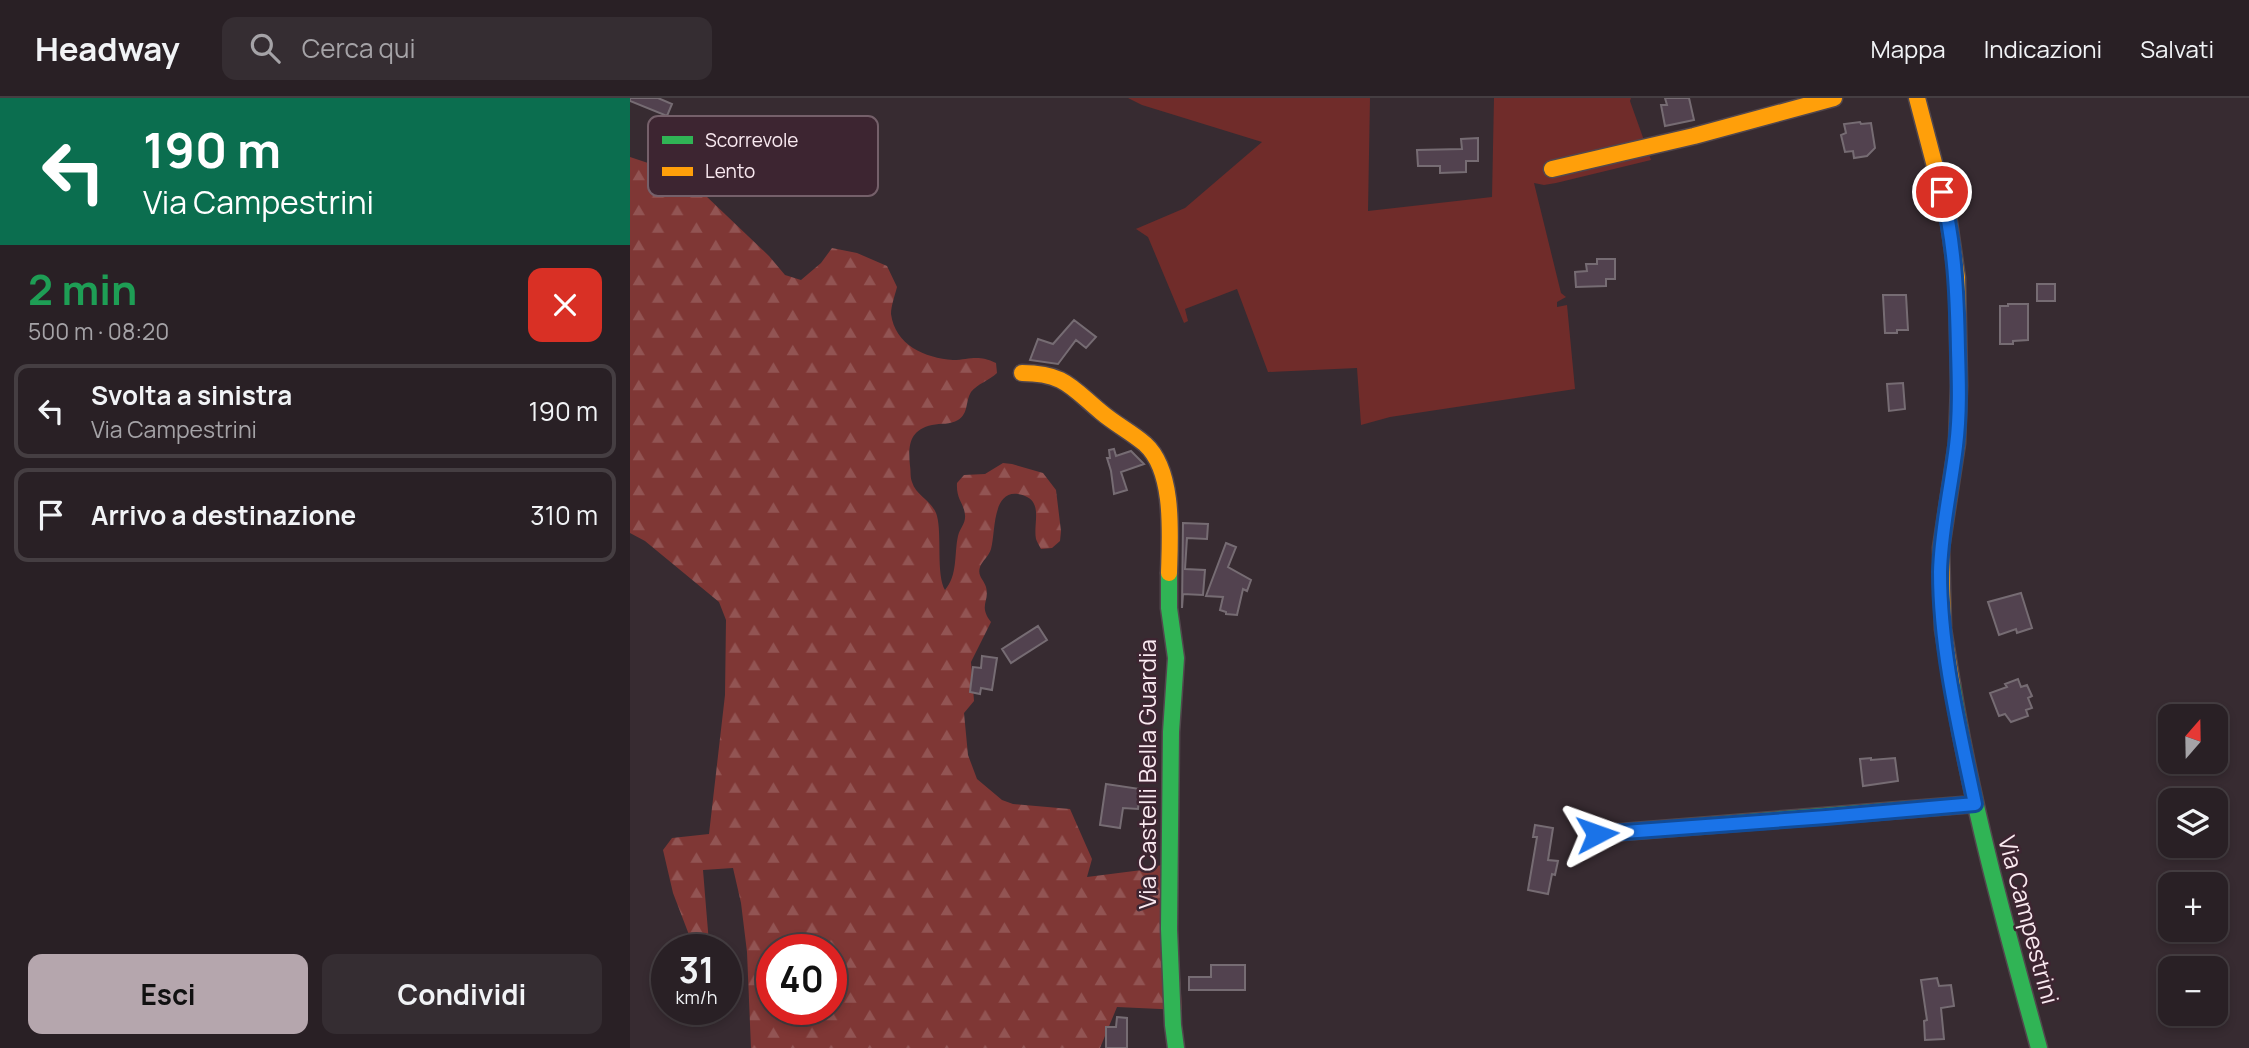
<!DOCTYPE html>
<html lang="it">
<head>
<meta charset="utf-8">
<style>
	:root { --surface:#292025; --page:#352d32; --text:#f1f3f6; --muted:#a5a3a7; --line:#453e42; --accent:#b5a6ad }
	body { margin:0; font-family:Manrope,sans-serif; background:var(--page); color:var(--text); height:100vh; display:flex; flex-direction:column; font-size:26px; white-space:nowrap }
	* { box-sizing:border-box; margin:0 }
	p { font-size:23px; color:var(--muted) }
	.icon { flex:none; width:38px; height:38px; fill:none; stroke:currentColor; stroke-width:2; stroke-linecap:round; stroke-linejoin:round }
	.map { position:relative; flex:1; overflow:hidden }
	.drawer { display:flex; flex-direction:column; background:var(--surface); width:630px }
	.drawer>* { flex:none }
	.guide { background:#0b6e4f; color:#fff; overflow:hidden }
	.needle { width:46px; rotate:20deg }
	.buttons { position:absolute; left:1528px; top:606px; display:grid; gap:14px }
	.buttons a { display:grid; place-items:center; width:70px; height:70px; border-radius:14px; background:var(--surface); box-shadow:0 4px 10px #0003,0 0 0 2px var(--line); font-size:35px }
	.speed { position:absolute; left:21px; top:836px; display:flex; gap:14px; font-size:35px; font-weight:700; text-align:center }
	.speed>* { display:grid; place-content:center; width:91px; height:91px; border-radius:50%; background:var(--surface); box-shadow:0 4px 10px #0003,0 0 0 2px var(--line); line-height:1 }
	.speed small { font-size:18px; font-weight:400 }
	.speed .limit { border:10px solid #d22; background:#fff; color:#111 }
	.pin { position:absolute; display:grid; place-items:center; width:60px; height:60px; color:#fff; margin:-30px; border:4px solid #fff; border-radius:50%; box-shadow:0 2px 7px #0007 }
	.me { position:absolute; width:77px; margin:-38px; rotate:86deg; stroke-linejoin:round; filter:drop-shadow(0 0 5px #0008) }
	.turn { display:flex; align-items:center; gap:24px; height:147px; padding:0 28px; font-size:32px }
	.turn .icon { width:91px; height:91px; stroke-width:2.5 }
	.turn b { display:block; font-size:49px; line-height:60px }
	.round { display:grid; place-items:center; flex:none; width:74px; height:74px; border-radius:14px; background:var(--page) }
	.headline { display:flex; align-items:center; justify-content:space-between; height:119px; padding:0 28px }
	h1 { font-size:42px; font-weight:700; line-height:52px; color:#1e9e55 }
	.action { display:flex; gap:14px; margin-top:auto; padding:14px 28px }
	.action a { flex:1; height:80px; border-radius:14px; background:var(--accent); color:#111; font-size:28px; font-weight:700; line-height:80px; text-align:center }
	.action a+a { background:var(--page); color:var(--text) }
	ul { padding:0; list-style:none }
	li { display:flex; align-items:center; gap:21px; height:94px; margin:0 14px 10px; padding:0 14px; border:4px solid var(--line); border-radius:14px }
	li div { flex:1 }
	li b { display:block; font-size:26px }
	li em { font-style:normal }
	header { display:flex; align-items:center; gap:42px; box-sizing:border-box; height:98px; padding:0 35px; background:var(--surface); border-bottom:2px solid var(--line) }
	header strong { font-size:33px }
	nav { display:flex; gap:38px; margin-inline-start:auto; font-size:24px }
	.search { width:490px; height:63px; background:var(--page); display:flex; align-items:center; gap:18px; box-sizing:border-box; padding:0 24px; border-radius:14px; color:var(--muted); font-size:26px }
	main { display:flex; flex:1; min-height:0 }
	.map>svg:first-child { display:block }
	.grass { fill:#702c2a }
	.forest { fill:url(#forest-firs); fill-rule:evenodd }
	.building { fill:#52424f; stroke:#766c73; stroke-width:2 }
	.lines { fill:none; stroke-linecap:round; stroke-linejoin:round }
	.fast-casing { stroke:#52474d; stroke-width:19 }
	.slow-casing { stroke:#52474d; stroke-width:19 }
	.fast { stroke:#30b455; stroke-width:16 }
	.slow { stroke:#ff9f0a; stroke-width:16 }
	.route-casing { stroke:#114b97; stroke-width:18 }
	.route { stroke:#1a73e8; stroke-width:12 }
	.labels { text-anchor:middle; stroke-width:5; stroke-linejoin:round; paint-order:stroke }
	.street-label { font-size:24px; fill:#f9e9f0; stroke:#3d2531 }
	.key { fill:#3d2531; stroke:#75606a; stroke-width:2 }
	.key-label { font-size:19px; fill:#f9e9f0 }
</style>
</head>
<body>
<header>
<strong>Headway</strong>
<div class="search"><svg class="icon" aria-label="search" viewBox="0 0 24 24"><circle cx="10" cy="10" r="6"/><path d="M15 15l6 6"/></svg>Cerca qui</div>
<nav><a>Mappa</a><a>Indicazioni</a><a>Salvati</a></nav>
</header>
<main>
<section class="drawer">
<div class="guide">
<div class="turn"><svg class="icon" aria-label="left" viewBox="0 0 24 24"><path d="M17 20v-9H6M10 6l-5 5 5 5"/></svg><div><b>190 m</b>Via Campestrini</div></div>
</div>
<div class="headline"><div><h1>2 min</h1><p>500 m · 08:20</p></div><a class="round" style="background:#d93025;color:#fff"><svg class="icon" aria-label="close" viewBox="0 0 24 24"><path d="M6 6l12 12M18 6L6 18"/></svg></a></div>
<ul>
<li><svg class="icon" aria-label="left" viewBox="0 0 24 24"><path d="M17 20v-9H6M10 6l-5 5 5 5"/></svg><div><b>Svolta a sinistra</b><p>Via Campestrini</p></div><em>190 m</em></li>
<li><svg class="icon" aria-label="arrive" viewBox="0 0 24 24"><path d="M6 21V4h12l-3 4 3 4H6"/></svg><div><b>Arrivo a destinazione</b></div><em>310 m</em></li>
</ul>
<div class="action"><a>Esci</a><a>Condividi</a></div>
</section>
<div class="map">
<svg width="1619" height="950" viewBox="0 0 1619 950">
	<defs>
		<pattern id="forest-firs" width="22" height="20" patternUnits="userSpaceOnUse" patternTransform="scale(1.75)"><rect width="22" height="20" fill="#7f3735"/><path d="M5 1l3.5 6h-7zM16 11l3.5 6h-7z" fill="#925453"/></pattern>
	</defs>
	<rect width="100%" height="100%" fill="#372b31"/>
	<path class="grass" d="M498,0H740L738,113L862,99L864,0H1001L1000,3L1021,62L926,85L914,87L904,85L931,195L936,199L927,204V209L937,207L945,291L760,319L731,327L727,270L638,274L607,191L555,211L558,223L554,225L518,139L506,131L501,133L555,110L632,44L512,7Z"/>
	<path class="forest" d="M0,59L54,77L139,158L155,177L171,182L191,165L202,150L227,155L257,168L267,189C265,197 261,208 261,216C265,247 295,260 323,262C340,262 347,256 366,265L367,275C360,282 347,286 341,294C335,304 339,315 328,322C320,327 311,325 302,327C279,332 278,348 280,368C281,374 280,379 282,384C286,398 303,403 307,418C312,437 306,477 315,492C328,477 324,456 328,438C330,430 336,425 335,417C334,405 326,402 327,385L334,377L355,376L373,365L382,366L413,375L426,392L431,433L430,443L422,450L411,451C409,447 407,444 406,441C403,426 413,405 395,398C361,385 366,434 361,451C359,458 352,463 350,469C347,478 354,482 356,489C360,504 348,507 361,524L341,564L344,603L334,615L338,657L347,681L372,702L383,706L440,711L462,761L457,779L512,772L543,764L552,912L487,909L470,950H121L117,854L111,805L103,770L73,772C75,797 77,821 79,845L61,842L43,795L33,752L42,740L79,736L95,597L96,522L89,504L15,443L0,435ZM142,852H201V912H142Z"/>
	<path class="building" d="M0,0H28L42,6L37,18L0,3Z
		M1035,0H1059L1064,22L1035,28L1031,7H1037Z
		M1230,24L1231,26L1241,25L1245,50L1237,58L1224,60L1223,53L1215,54L1211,37L1216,35L1214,26Z
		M848,40V63H836V74L810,75V68H788L787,52L832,51L831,41Z
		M967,161H985V181H976V188L946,189L945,174L957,173L956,166H967Z
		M1407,186H1425V203H1407Z
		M1253,197H1276L1278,232H1267V235H1255Z
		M1378,206H1398V242L1383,243V246H1370V208H1378Z
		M444,222L466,239L456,250L446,242L428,266L400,262L408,241L423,246Z
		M1273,285L1275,311L1259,313L1257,286Z
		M484,351L486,358L501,353L514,366L491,374L497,392L484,396L481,373L477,360H480L479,352Z
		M553,425L578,426L577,441L557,440L555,471L575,472L573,497L553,496L552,510Z
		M596,445L606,449L598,469L621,482L617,493L613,491L607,517L596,516V514L590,512L593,499L576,498Z
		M1391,495L1402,530L1387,535L1386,531L1369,537L1358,504Z
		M408,528L417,542L381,565L372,551Z
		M352,558L367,560L362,592L351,590L350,596L340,594L343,569L351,570Z
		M1388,581L1391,589L1397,587L1402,598L1398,600L1402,610L1396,612L1398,618L1381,624L1375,616L1369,618L1360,595L1377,589L1375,586Z
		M1241,660V662L1265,660L1268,683L1233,688L1230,661Z
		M476,686L510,691L508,711L493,710L490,730L470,727Z
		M905,727L923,730L918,762L928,763L925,777L922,776L918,796L898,792L907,739H903Z
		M581,867H615V892H559V879H581Z
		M1307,880L1309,888L1321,887L1324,908L1311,910L1314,941L1295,942L1294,923L1297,922L1291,882Z
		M487,919L497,920V950H476V929H486Z"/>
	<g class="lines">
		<defs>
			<path id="fast" d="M539,475V510L546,560L541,634L539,831L543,927L546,950
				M1322,586C1342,709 1376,830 1409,950
				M967,736L1345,706"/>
			<path id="slow" d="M1287,0L1318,118L1327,180L1329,288L1327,345L1311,450L1313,531L1322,586
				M922,71L1064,38L1204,0
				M392,275C434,275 441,289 471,314C485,326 501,334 515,346C545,373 540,438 539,475"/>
		</defs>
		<use href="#fast" class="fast-casing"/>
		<use href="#slow" class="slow-casing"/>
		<use href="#fast" class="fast"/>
		<use href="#slow" class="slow"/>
	</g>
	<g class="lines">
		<defs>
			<path id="route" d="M967,736L1196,719L1345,706C1329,630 1310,552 1310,474C1311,432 1321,390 1326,348C1330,316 1329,284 1328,252C1327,197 1325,147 1312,94"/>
		</defs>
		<use href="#route" class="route-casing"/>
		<use href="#route" class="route"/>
	</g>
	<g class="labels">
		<g class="street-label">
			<text transform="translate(518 676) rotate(-90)" y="8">Via Castelli Bella Guardia</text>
			<text transform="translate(1398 822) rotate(75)" y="8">Via Campestrini</text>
		</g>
	</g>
	<rect x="18" y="18" width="230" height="80" rx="10" class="key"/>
	<rect x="32" y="38" width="31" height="8" fill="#30b455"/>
	<rect x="32" y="69" width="31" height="9" fill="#ff9f0a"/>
	<g class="key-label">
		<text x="75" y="49">Scorrevole</text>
		<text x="75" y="80">Lento</text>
	</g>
</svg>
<div class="buttons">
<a><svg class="needle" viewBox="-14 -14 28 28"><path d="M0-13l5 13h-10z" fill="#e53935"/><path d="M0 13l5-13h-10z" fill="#a5a3a7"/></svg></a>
<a><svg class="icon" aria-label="layers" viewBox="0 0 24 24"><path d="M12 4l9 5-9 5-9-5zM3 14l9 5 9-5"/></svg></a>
<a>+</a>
<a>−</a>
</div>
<div class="speed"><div>31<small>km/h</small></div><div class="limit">40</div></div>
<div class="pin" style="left:1312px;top:94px;background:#d93025"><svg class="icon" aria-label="arrive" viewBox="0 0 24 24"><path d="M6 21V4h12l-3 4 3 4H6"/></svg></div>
<svg class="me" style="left:967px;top:736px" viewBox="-20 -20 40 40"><path d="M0-17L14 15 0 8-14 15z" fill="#1a73e8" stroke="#fff" stroke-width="4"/></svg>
</div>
</main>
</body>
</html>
